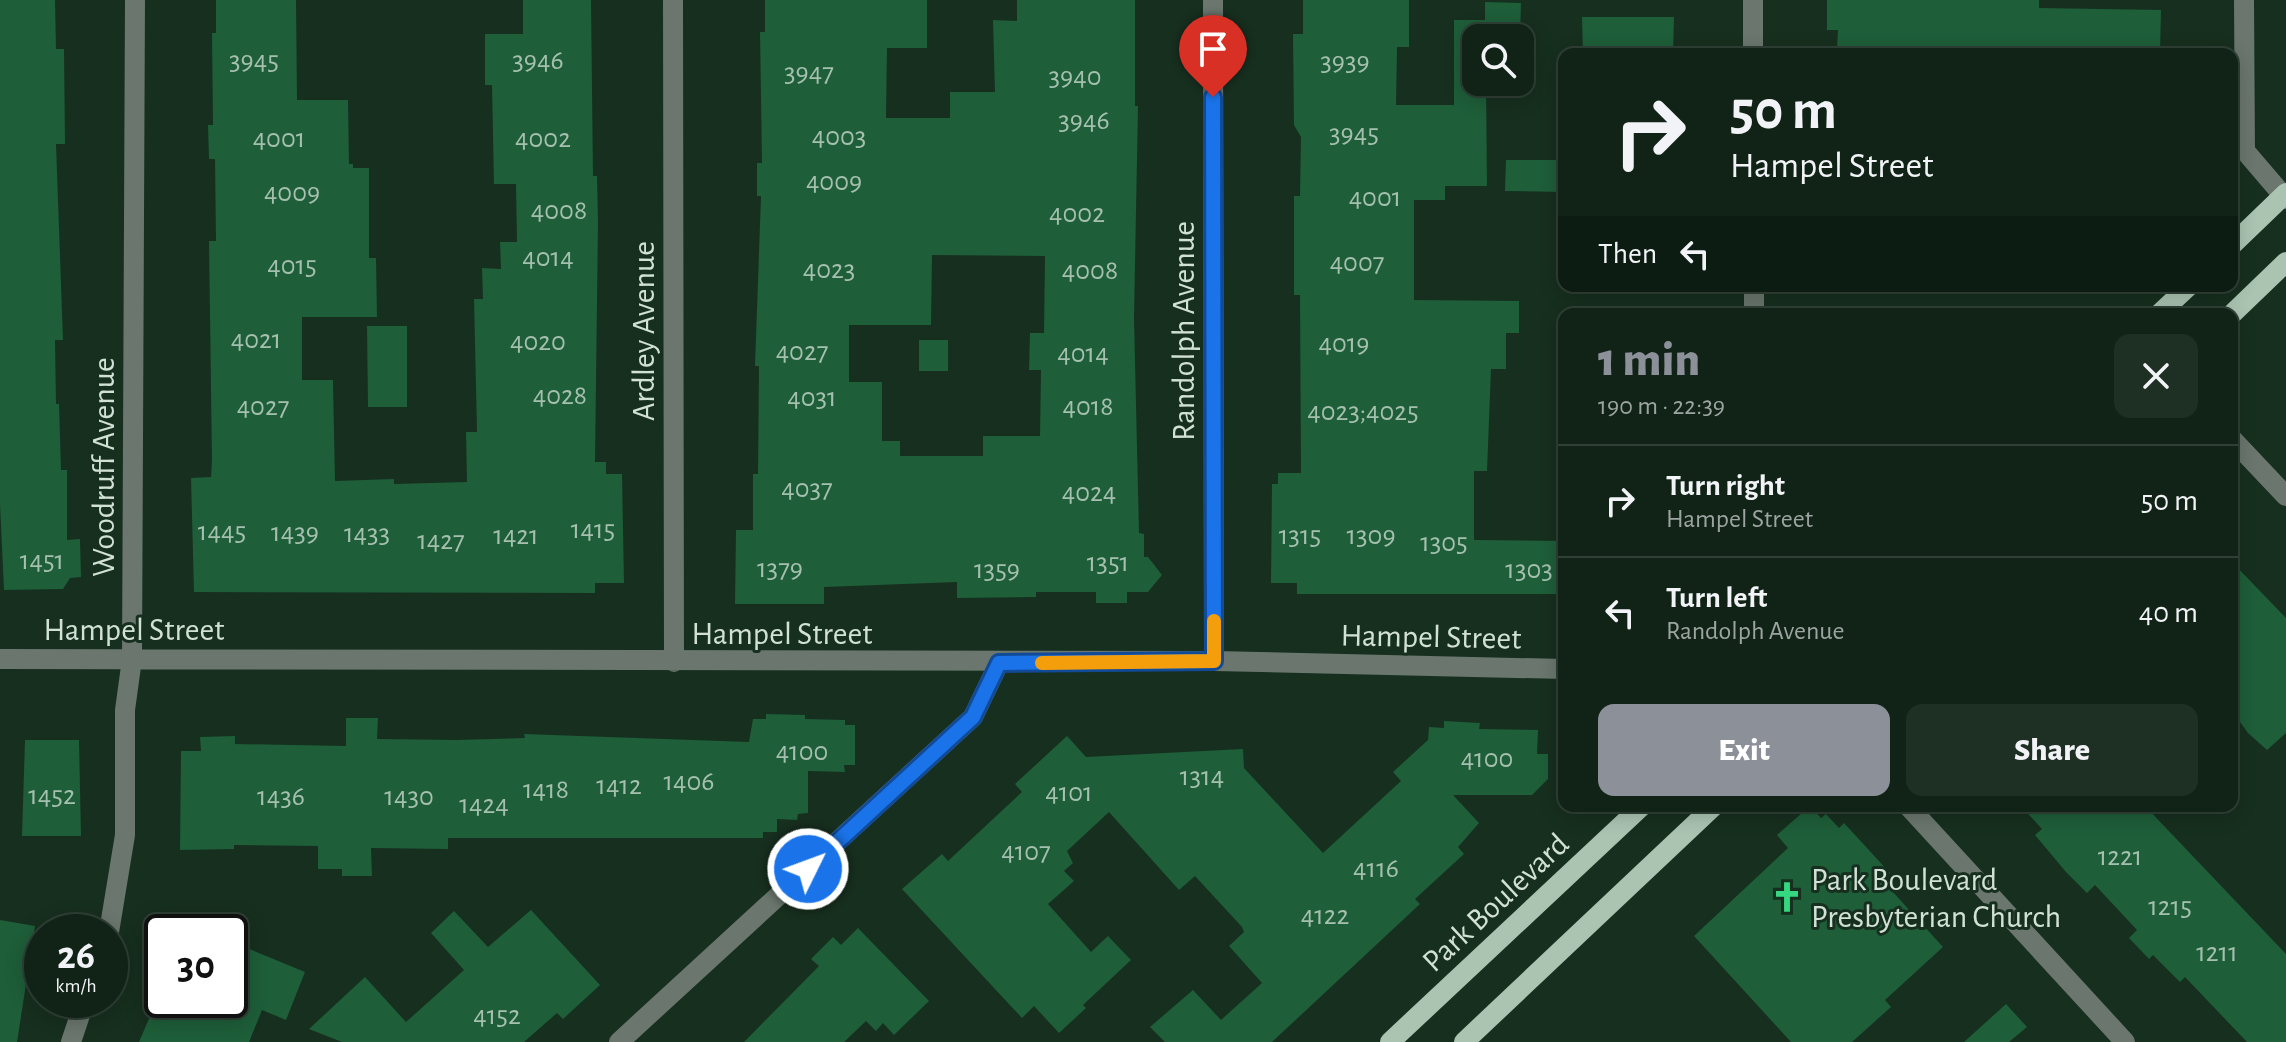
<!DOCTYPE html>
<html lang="en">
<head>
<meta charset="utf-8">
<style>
	:root { --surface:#112317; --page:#1e2f24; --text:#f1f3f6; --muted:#9ca4a1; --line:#304036; --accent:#8c9099 }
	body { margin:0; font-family:"Alegreya Sans",sans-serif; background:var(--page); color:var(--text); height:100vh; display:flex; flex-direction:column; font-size:30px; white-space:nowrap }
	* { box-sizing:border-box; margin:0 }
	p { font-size:26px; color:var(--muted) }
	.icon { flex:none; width:44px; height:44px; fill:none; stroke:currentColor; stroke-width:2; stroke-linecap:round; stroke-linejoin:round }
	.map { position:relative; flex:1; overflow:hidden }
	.drawer { position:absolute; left:1558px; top:308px; width:680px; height:504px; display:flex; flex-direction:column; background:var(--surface); border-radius:16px; box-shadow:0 4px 20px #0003,0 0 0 2px var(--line) }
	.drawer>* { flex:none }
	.top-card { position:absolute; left:1558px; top:48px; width:680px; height:244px; border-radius:16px; box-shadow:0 4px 20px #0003,0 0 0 2px var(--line); background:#112317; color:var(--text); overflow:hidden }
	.buttons { position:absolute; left:1462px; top:24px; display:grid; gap:16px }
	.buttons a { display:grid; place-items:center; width:72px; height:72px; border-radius:16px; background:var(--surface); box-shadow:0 4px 20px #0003,0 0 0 2px var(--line); font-size:40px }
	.speed { position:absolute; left:24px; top:914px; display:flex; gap:16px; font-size:40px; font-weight:700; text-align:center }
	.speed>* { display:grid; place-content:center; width:104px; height:104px; border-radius:50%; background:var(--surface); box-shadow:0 4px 20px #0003,0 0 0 2px var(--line); line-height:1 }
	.speed small { font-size:20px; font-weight:400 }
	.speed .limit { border:4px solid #111; border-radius:12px; background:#fff; color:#111 }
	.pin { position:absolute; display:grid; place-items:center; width:68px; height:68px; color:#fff; margin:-82px -34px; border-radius:50% 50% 50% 0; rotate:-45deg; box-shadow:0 0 8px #0007 }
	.pin .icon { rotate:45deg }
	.me { position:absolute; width:88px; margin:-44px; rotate:48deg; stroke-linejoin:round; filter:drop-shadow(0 0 6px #0008) }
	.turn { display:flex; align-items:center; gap:28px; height:168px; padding:0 40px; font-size:36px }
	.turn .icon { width:104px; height:104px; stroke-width:2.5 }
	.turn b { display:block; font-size:56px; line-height:68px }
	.then { display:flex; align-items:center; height:76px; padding:0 40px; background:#0003; gap:16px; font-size:30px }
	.round { display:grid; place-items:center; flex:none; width:84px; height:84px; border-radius:16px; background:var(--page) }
	.head { display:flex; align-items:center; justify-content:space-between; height:136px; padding:0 40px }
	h1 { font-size:48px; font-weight:800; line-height:60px; color:var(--accent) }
	.action { display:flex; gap:16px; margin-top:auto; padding:16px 40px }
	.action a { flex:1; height:92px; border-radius:16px; background:var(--accent); color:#fff; font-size:32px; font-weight:800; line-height:92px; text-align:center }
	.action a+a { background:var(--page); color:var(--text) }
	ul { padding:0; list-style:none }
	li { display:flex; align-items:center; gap:24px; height:112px; padding:0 40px; border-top:2px solid var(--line) }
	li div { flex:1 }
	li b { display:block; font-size:30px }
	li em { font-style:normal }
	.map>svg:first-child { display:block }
	.building { fill:#1e5e39; fill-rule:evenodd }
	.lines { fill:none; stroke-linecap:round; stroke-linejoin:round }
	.minor { stroke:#6a766e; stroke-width:20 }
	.major { stroke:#abc4b2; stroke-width:20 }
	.route-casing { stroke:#114b97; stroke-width:20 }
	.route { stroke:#1a73e8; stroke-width:14 }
	.slow { stroke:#f59e0b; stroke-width:14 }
	.labels { text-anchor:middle; stroke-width:6; stroke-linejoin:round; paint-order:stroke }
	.number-label { font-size:28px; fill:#a5c0af }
	.street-label { font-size:32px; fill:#d2e1d6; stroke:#172f1f }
	.poi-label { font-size:32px; fill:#d2e1d6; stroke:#172f1f; text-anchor:start }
</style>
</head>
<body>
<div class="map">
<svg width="2286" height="1042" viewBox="0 0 2286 1042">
	<rect width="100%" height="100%" fill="#172f1f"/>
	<path class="building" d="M0,0H55L56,49H64L65,144H56L63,340H55L56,404H59L61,470H67V540L80,539L81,577L70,578L63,589L4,590L0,504Z
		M216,0H296L297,100H348L349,164H353V168H369V258H376L377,317H302V380H333L335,481L394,479V484L467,482L466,432H477L474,299H483L482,268L501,269L500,242H517L516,184H494L492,85H485V34H523V0H591L593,176H597L598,223L595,462H606V474H622L624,583H595V593L194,592L191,478L211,477L212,460L209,241H216L215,159H209L208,125H213L212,33H216Z
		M765,0H927V48H887L886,118H950V92H995L993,20L1017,21V0H1135V106H1138L1134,318L1139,533L1144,534V557H1148L1162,575L1148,592H1127V603H1096V592H1036V597L957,598V582L824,587V604H735L736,530H753V474H758L759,366H755L761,196H757V163H762L760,32H765ZM932,255L1045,256L1044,333H1030L1029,370H1041L1040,436H983V456H900V441H882V382H849V325H931Z
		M1303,0H1409V47H1397L1396,105H1454V20H1485V2L1521,3L1520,38H1476V82H1486L1487,186H1445V200H1414V300L1519,301V333H1506V369H1491L1487,471H1474V540L1564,541V594H1297V583H1271L1272,484H1278V473H1301L1300,295H1294V196H1300L1301,137L1294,125L1293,34H1303Z
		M1827,0H2039V8L2161,10L2160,54H1968V48H1837L1838,30H1827Z
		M1582,17H1674L1673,54H1583Z
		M1506,160H1564V192L1505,191Z
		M367,326H407V407H368Z
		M919,340H948V371H919Z
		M2232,562L2286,618V733L2267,750L2248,733L2232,711Z
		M766,714L805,715V719L845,720V725H855V765H844L845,772L808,771V813L798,814L797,820L777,819V832H763V838H448V849L371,848L372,876H342V869H318V846L234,845V849L180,850L181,751H201L200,737L235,736V744L346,746V718H378L377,739L456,740L525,738L524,734L749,742L753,719H766Z
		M1444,721L1480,723L1479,729L1538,730L1537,754H1548V779L1532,795H1453L1479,823L1458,847L1464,854L1415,899L1420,904L1272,1042H1165L1150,1027L1193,990L1221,1020L1262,983L1229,946L1244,932L1242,927L1195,876L1179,890L1109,812L1067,851L1073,863L1064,871L1074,881L1048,904L1091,952L1108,936L1131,960L1083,1005L1086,1008L1059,1033L1034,1006L1022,1018L902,889L942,854L948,861L1022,792L1015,784L1067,736L1086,757L1243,749L1244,768L1323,853L1401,781L1393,772L1428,740L1429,727L1444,728Z
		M25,740H79L81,836H22Z
		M1810,806L1821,818L1826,814L1839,828L1844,823L1890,873L1882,880L1943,947L1885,1000L1891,1007L1852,1042H1791L1694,936L1788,848L1777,835Z
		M2021,806H2145L2286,954V1042H2247L2185,977L2180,982L2153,955L2149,959L2129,938L2137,930L2095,885L2087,893L2066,872L2035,835L2042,829Z
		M531,910L600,985L563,1019L557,1013L524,1042H342L309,1029L365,977L406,1022L464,970L431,933L454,911L488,947Z
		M0,920L35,926L17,1042H0Z
		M858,928L929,1001L894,1035L883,1023L876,1031L866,1021L844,1042H744L819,966L811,959L833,937L841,945Z
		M230,941L305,972L286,1020L262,1010L249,1042H139L157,1000H230Z
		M2006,1004L2027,1027L2009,1042H1964Z"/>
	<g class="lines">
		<path class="minor" d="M673,0L674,662
			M1213,0L1214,661
			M1753,0V54
			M2244,0L2245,151L2286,199
			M1754,286V314
			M2232,439L2286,496
			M0,659L1214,661L1564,669
			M1908,806L2125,1042
			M109,932L125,835V710L132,659L135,0
			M71,1042L85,1000
			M619,1042L973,717L999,663"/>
		<path class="major" d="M2232,245L2286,193
			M2159,314L2189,286
			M2232,314L2286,262
			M1390,1042L1642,806
			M1464,1042L1714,806"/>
	</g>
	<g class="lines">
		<defs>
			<path id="route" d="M808,869L973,717L999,663L1214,661L1213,97"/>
		</defs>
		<use href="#route" class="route-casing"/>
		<use href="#route" class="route"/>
		<path class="slow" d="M1042,663L1214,661V621"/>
	</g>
	<defs>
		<symbol id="church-bare" viewBox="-9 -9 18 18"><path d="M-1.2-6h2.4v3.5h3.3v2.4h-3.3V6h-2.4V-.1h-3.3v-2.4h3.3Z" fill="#35d881" stroke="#172f1f" stroke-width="2.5" paint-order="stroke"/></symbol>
	</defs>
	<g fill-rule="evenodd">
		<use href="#church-bare" x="1765" y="875" width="44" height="44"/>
	</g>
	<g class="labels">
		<g class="number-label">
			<text x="254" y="69">3945</text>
			<text x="538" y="69">3946</text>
			<text x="1345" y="70">3939</text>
			<text x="809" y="81">3947</text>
			<text x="1075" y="85">3940</text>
			<text x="1084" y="129">3946</text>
			<text x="1354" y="142">3945</text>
			<text x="839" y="145">4003</text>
			<text x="279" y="147">4001</text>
			<text x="543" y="147">4002</text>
			<text x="834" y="190">4009</text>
			<text x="292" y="201">4009</text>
			<text x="1375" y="206">4001</text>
			<text x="559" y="219">4008</text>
			<text x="1077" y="222">4002</text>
			<text x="548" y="266">4014</text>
			<text x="1357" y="271">4007</text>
			<text x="292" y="274">4015</text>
			<text x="829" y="278">4023</text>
			<text x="1090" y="279">4008</text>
			<text x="256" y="348">4021</text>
			<text x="538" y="350">4020</text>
			<text x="1344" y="352">4019</text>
			<text x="802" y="360">4027</text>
			<text x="1083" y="362">4014</text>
			<text x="560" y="404">4028</text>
			<text x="812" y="406">4031</text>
			<text x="263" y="415">4027</text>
			<text x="1088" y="415">4018</text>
			<text x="1363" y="420">4023;4025</text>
			<text x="807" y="497">4037</text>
			<text x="1089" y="501">4024</text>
			<text x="593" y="538">1415</text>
			<text x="222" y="540">1445</text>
			<text x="295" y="541">1439</text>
			<text x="367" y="542">1433</text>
			<text x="516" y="544">1421</text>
			<text x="1300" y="544">1315</text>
			<text x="1371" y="544">1309</text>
			<text x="441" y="549">1427</text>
			<text x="1444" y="551">1305</text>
			<text x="42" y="569">1451</text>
			<text x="1108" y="571">1351</text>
			<text x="780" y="577">1379</text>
			<text x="997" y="578">1359</text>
			<text x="1529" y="578">1303</text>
			<text x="802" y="760">4100</text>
			<text x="1487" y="767">4100</text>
			<text x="1202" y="785">1314</text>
			<text x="689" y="790">1406</text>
			<text x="619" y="794">1412</text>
			<text x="546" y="798">1418</text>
			<text x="1069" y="801">4101</text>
			<text x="52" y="804">1452</text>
			<text x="281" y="805">1436</text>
			<text x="409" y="805">1430</text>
			<text x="484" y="813">1424</text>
			<text x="1026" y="860">4107</text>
			<text x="2120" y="865">1221</text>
			<text x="1376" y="877">4116</text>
			<text x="2170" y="915">1215</text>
			<text x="1325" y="924">4122</text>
			<text x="2217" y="961">1211</text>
			<text x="497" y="1024">4152</text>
		</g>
		<g class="street-label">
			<text transform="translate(643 331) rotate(-90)" y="11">Ardley Avenue</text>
			<text transform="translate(1183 331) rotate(-90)" y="11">Randolph Avenue</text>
			<text transform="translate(103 467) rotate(-90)" y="11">Woodruff Avenue</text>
			<text x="134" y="640">Hampel Street</text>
			<text x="782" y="644">Hampel Street</text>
			<text transform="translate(1431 636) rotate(1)" y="11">Hampel Street</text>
			<text transform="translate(1495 902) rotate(-43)" y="11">Park Boulevard</text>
		</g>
		<g class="poi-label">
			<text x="1811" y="890">Park Boulevard<tspan x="1811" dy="37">Presbyterian Church</tspan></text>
		</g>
	</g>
</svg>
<div class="buttons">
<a><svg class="icon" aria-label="search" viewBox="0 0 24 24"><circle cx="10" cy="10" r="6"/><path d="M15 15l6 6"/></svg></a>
</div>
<div class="speed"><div>26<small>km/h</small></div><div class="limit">30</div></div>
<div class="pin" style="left:1213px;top:97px;background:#d93025"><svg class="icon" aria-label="arrive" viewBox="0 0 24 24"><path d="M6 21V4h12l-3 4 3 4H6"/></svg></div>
<svg class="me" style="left:808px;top:869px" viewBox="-20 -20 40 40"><circle r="17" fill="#1a73e8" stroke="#fff" stroke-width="3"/><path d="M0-11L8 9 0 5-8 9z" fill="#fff"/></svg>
<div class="top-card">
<div class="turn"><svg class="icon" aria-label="right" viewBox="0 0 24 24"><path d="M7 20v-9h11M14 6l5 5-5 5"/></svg><div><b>50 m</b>Hampel Street</div></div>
<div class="then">Then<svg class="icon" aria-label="left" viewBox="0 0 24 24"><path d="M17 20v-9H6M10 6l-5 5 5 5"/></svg></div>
</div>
<section class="drawer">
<div class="head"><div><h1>1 min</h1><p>190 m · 22:39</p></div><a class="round"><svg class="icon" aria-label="close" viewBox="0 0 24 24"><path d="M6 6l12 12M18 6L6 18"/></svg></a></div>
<ul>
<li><svg class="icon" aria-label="right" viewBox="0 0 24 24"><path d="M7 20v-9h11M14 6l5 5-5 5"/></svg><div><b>Turn right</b><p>Hampel Street</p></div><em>50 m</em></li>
<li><svg class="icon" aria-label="left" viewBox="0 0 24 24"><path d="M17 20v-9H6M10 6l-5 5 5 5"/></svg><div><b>Turn left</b><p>Randolph Avenue</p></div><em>40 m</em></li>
</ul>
<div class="action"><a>Exit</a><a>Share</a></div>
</section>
</div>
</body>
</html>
